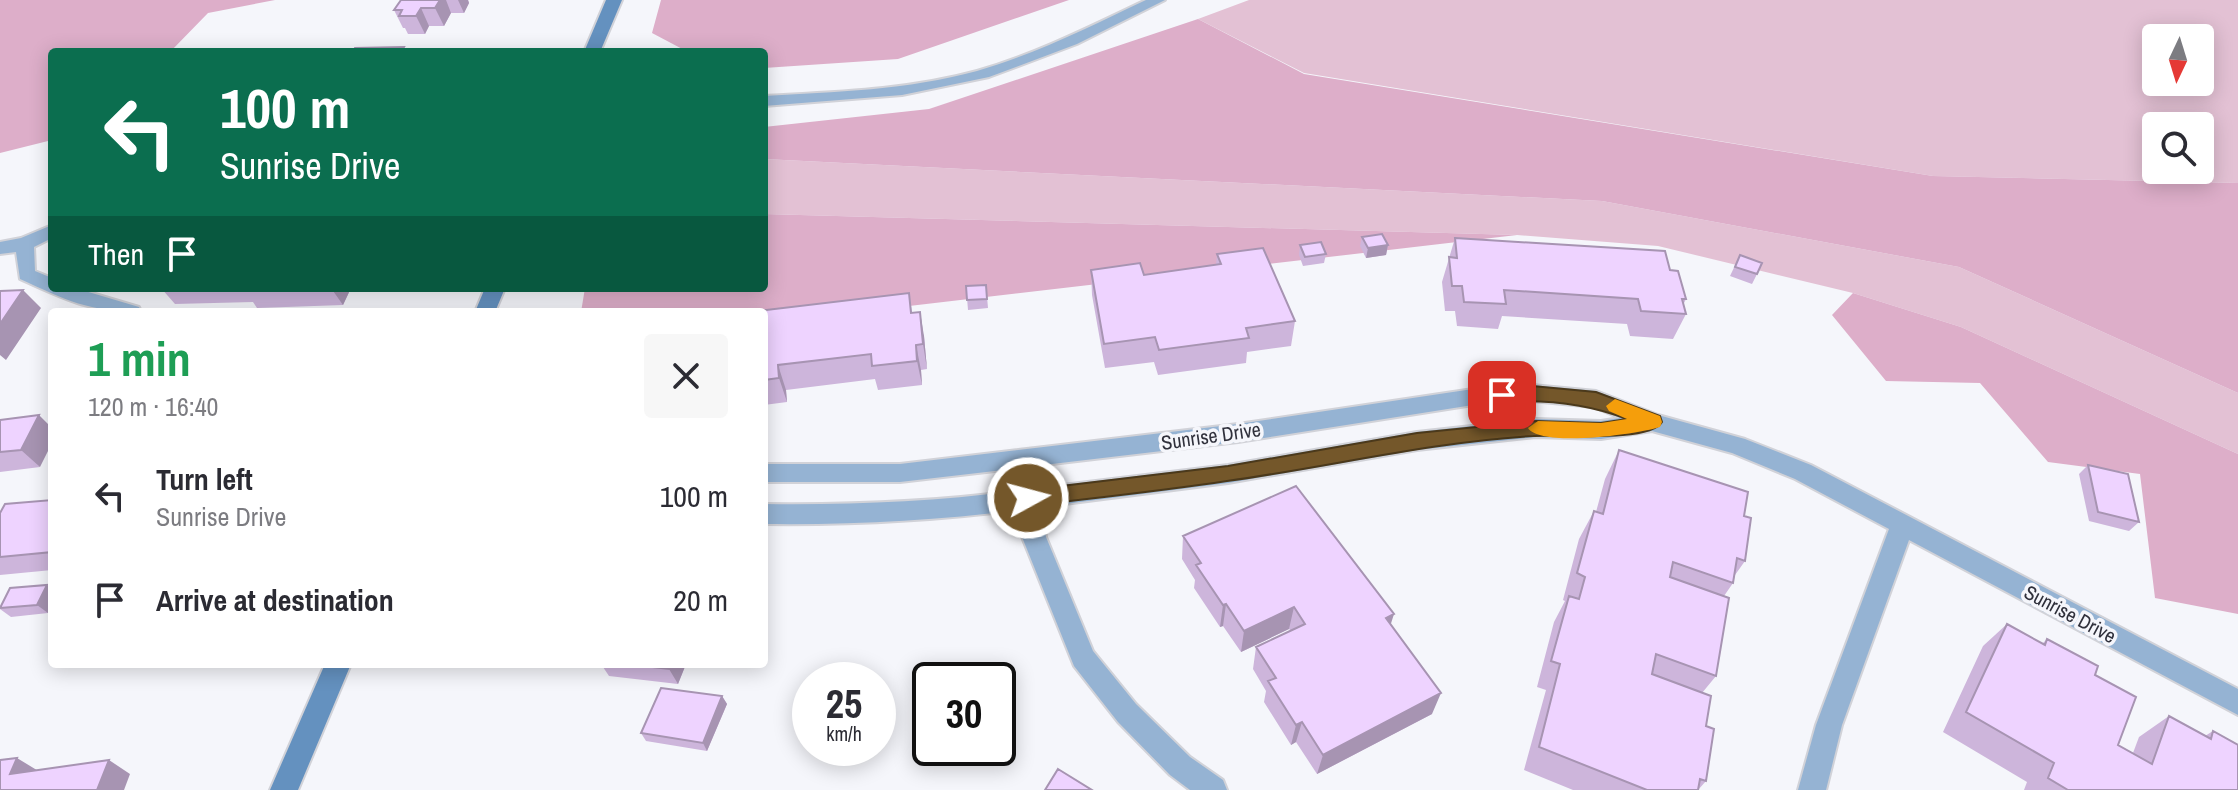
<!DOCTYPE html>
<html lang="en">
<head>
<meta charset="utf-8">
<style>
	:root { --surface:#fff; --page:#f7f7f7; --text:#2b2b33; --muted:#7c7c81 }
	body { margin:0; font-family:"Archivo Narrow",sans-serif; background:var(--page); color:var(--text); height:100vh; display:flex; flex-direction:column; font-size:30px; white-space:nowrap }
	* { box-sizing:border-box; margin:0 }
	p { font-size:26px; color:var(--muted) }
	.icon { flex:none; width:44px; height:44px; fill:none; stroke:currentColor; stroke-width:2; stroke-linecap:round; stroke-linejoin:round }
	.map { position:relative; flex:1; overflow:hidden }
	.panel { position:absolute; left:48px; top:308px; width:720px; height:360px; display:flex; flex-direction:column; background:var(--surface); border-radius:8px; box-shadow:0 4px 20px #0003 }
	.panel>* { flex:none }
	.banner { position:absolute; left:48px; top:48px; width:720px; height:244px; border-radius:8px; box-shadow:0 4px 20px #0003; background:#0b6e4f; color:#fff; overflow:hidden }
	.needle { width:52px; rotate:184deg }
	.fabs { position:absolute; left:2142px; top:24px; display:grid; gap:16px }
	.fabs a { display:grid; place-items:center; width:72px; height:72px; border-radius:8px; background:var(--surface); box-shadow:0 4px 20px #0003; font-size:40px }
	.speed { position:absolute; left:792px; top:662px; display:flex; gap:16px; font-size:40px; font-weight:700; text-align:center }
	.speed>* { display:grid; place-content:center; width:104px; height:104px; border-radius:50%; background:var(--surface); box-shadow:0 4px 20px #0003; line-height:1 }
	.speed small { font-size:20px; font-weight:400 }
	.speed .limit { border:4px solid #111; border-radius:12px; background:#fff; color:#111 }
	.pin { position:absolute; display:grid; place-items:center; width:68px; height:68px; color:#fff; margin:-34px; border-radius:16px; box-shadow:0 4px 12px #0006 }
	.me { position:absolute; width:88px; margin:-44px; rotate:83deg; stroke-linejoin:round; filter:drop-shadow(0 0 6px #0008) }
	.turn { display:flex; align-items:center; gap:28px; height:168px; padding:0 40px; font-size:36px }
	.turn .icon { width:104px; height:104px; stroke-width:2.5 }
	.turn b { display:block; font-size:56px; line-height:68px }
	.then { display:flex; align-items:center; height:76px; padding:0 40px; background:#0003; gap:16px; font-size:30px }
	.round { display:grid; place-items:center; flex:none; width:84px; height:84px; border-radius:8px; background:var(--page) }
	.headline { display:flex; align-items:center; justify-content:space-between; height:136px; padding:0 40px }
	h1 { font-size:48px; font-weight:700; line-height:60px; color:#1e9e55 }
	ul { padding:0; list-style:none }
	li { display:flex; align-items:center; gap:24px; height:104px; padding:0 40px }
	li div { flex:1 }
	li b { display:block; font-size:30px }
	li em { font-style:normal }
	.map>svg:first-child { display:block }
	.green { fill:#e3c1d4; fill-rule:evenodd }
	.forest { fill:#ddaec9 }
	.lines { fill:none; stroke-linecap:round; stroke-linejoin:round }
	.service-casing { stroke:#d1d2d8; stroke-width:4 }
	.minor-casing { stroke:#d1d2d8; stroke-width:4 }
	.secondary-casing { stroke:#d1d2d8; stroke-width:4 }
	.service { fill:#95b3d3; fill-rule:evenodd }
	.minor { fill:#95b3d3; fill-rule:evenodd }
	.secondary { fill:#6491bf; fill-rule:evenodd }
	.wall { fill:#cdb5db }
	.shaded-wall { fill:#a794b2 }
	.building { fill:#eed3ff; stroke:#a794b2; stroke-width:2 }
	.route { fill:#74572a; stroke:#4b391b; stroke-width:2 }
	.slow { fill:#f59e0b }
	.labels { text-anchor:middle; stroke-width:7; stroke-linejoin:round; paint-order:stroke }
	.street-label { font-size:20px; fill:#2f303b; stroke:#f5f6fb }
</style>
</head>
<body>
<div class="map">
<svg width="2238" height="790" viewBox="0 0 2238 790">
	<rect width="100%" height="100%" fill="#f5f6fb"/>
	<path class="green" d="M1249,0H2238V183L1933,176L1304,73L1198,19ZM2156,38H2200V82H2156ZM2156,126H2200V170H2156Z
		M764,159L1602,201L1959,267L2238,393V454L1961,327L1853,293L1658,246L1517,235L764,214Z"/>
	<path class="forest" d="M0,0H275L208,13L170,52H52V140L0,153Z
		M661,0H1069L898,59L764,68V52H688L652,33Z
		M1198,19L1304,74L1933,176L2238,183V393L1959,267L1602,201L764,159V127L929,109Z
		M764,214L1517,235L764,323V312H581L585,288H764Z
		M1853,293L1961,327L2238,454V614L2155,598L2140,474L2048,462L1980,383L1886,381L1832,315Z"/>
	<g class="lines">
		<defs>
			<path id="service" d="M1146,0H1165L1077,44L989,77L902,95L764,106V96C835,92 908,90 977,71C1036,54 1091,26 1146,0Z
				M52,225V238L34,247L35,271L52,278V288H75L139,307L141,312C89,312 66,300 20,279L16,252L0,254V242L21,238Z"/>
			<path id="minor" d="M1532,385L1596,391L1658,415L1745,439L1811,465L2238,689V715L1909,540L1842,725L1826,790H1798L1816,725L1889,529L1795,479L1732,453L1652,431L1601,439L1536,437L1417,450L1228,483L1041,507L1046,537L1093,651L1136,704L1190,757L1223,780L1227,790H1190L1170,775L1118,722L1074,666L1022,537L1018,510C933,521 850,525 764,524V504C849,505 931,502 1015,491L1012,469L900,482H764V464H900L1238,424L1473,389ZM1532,401L1594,407L1620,418L1601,421L1536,419L1417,432L1228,465L1038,488L1035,466L1238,442L1473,405Z"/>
			<path id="secondary" d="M606,0H622L600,52H584Z
				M485,288H505L495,312H475Z
				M325,664H351L298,790H270Z"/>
		</defs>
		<use href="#service" class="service-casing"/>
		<use href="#minor" class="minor-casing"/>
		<use href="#secondary" class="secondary-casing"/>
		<use href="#service" class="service"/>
		<use href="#minor" class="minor"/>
		<use href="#secondary" class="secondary"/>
	</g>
	<path class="wall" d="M401,0H468L469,3L464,13H451L444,26H429L425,34H408L405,28H403L394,10Z
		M1362,237L1388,245L1386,255L1366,258L1360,246Z
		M1455,238L1670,270L1686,299L1683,305L1686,314L1673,339L1630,336L1627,324L1502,316L1498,329L1457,326L1455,311H1445L1442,282Z
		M1300,245L1326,254L1324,263L1303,266L1299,255Z
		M1217,254L1295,321L1291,346L1247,352L1246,363L1158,375L1154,362L1105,368L1092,295L1091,270L1144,275L1216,265Z
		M1740,255L1757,274L1752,284L1730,276Z
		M986,285L988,308L968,310L966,286Z
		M161,288H351L343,305L257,308L253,302L175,304Z
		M909,293L912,312L924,336L927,369L921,370L922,385L878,390L875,379L786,390L787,402L764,405V312Z
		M0,420L40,467L0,472Z
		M1619,450L1744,516L1745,561L1735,575L1733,583L1724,596L1716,676L1702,693L1706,726V781L1698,790H1573L1524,770L1546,690L1537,687L1554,622L1565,601L1563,600L1579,539L1594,511L1596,512L1605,479Z
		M2088,465L2139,522L2129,531L2089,521L2079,474Z
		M52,500V570L0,575V513Z
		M1183,536L1391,624L1432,714L1317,774L1296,742L1291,745L1264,702L1266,691L1253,669L1256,647L1291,631L1289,629L1241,652L1223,626L1220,627L1194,588L1195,580L1182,559Z
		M47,585L48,613L11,617L0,609Z
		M2007,624L2042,644L2047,639L2095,675L2118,745L2133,753L2139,737L2169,716L2205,736L2213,731L2238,790H2024L2027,782L1943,732L1983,646Z
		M601,664H686L678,684L609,676Z
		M722,696L727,704L707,751L646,741L641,733Z"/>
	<path class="shaded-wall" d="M440,0H446L451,13L444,26L435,8Z
		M458,0H468L469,3L464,13Z
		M421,8L429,26L425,34L416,16Z
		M1388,245L1386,255L1366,258L1368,248Z
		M331,288H351L343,305Z
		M23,290L41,308L6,360L0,355V324Z
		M920,312L924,336L927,369L923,344Z
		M916,345L921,370L922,385L917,361Z
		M778,365L786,390L787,402L779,378Z
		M39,415L52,428V443L40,467L21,450Z
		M47,585L52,589V605L48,613L37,605Z
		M1226,604L1223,626L1220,627L1223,605Z
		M1294,607L1289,629L1241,652L1244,631Z
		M1394,614L1387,636L1386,618Z
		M671,664H686L678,684L669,669Z
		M1441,693L1432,714L1317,774L1323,755Z
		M722,696L727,704L707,751L703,743Z
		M1302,722L1296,742L1291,745L1296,725Z
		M17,758L40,772L10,774Z
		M109,760L130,774L124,790H97Z"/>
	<path class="building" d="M401,0H440L435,8H421L416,16H399L402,10H394Z
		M404,47L401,52H353L355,48Z
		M1382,234L1388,245L1368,248L1362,237Z
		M1455,238L1665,251L1670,270L1678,271L1686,299H1682L1686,314L1641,311L1638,299L1504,290L1506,304L1464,302L1462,286H1452L1449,257L1457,258Z
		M1321,242L1326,254L1305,257L1300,245Z
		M1263,248L1295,321L1246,328L1249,338L1159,350L1155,337L1104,344L1091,270L1140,263L1144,275L1221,264L1217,254Z
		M1740,255L1762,263L1757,274L1735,267Z
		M986,285L987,299L967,300L966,286Z
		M23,290L0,324V291Z
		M909,293L911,313L920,312L923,344L916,345L917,361L872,366L871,354L778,365L779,378L764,380V312H749Z
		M39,415L21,450L0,452V420Z
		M1619,450L1748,492L1744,516L1751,518L1745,561L1737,558L1733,583L1673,562L1670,577L1729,598L1716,676L1656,654L1652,674L1711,696L1706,726L1714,729L1706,781L1700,779L1698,790H1647L1539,747L1560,664L1551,661L1569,596L1579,599L1585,577L1577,573L1594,511L1603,514Z
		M2088,465L2128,474L2139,522L2098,512Z
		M1296,486L1394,614L1386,618L1441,693L1323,755L1302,722L1296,725L1268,681L1276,678L1256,647L1305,624L1294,607L1244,631L1226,604L1223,605L1196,565L1201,563L1183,536Z
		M52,500V552L0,557V513L5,504Z
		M47,585L37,605L0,608L10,588Z
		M2007,624L2045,645L2047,639L2098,666L2095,675L2136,697L2118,745L2152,764L2169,716L2211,739L2213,731L2238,745V790H2068L2048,778L2054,763L1966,712Z
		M626,664H671L669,669Z
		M661,688L722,696L703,743L641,733Z
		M17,758L10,774L109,760L97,790H0V760Z
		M1058,769L1092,790H1045Z"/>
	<path class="route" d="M1532,386L1596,392L1660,416L1662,422C1650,443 1557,434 1533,436C1430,442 1329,467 1227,481C1161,491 1094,498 1028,506L1021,503L1018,498L1021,492L1028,490L1228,466L1417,433L1536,421L1601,423L1627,419C1586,403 1546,399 1502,402L1493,395L1502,388Z"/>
	<path class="slow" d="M1615,399L1660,416L1662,422L1660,427C1638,434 1541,448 1528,428L1538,421L1601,423L1627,419L1609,411L1606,406Z"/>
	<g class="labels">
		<g class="street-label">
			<text transform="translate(1211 436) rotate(-8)" y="7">Sunrise Drive</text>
			<text transform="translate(2070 614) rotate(28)" y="7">Sunrise Drive</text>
		</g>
	</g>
</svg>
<div class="fabs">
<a><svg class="needle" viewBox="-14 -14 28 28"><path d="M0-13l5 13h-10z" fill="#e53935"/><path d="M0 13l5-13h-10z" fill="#7c7c81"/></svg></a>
<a><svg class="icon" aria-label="search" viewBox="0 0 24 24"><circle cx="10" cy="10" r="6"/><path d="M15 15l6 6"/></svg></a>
</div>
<div class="speed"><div>25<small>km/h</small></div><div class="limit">30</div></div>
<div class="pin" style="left:1502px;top:395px;background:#d93025"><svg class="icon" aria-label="arrive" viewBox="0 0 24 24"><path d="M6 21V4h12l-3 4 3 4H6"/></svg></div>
<svg class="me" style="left:1028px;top:498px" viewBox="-20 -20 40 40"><circle r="17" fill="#74572a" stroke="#fff" stroke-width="3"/><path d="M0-11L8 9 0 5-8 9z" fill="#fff"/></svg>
<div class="banner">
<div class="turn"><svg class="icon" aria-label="left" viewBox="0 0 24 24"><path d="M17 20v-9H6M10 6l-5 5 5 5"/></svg><div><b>100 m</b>Sunrise Drive</div></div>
<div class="then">Then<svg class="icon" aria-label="arrive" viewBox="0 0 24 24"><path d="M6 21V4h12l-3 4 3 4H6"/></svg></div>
</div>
<section class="panel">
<div class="headline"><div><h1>1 min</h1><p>120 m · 16:40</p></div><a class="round"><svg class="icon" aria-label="close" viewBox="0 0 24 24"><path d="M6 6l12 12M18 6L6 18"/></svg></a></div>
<ul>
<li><svg class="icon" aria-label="left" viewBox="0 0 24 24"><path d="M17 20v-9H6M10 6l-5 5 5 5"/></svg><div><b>Turn left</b><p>Sunrise Drive</p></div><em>100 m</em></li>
<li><svg class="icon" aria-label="arrive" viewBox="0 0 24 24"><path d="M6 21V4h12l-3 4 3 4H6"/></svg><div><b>Arrive at destination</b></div><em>20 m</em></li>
</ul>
</section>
</div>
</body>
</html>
